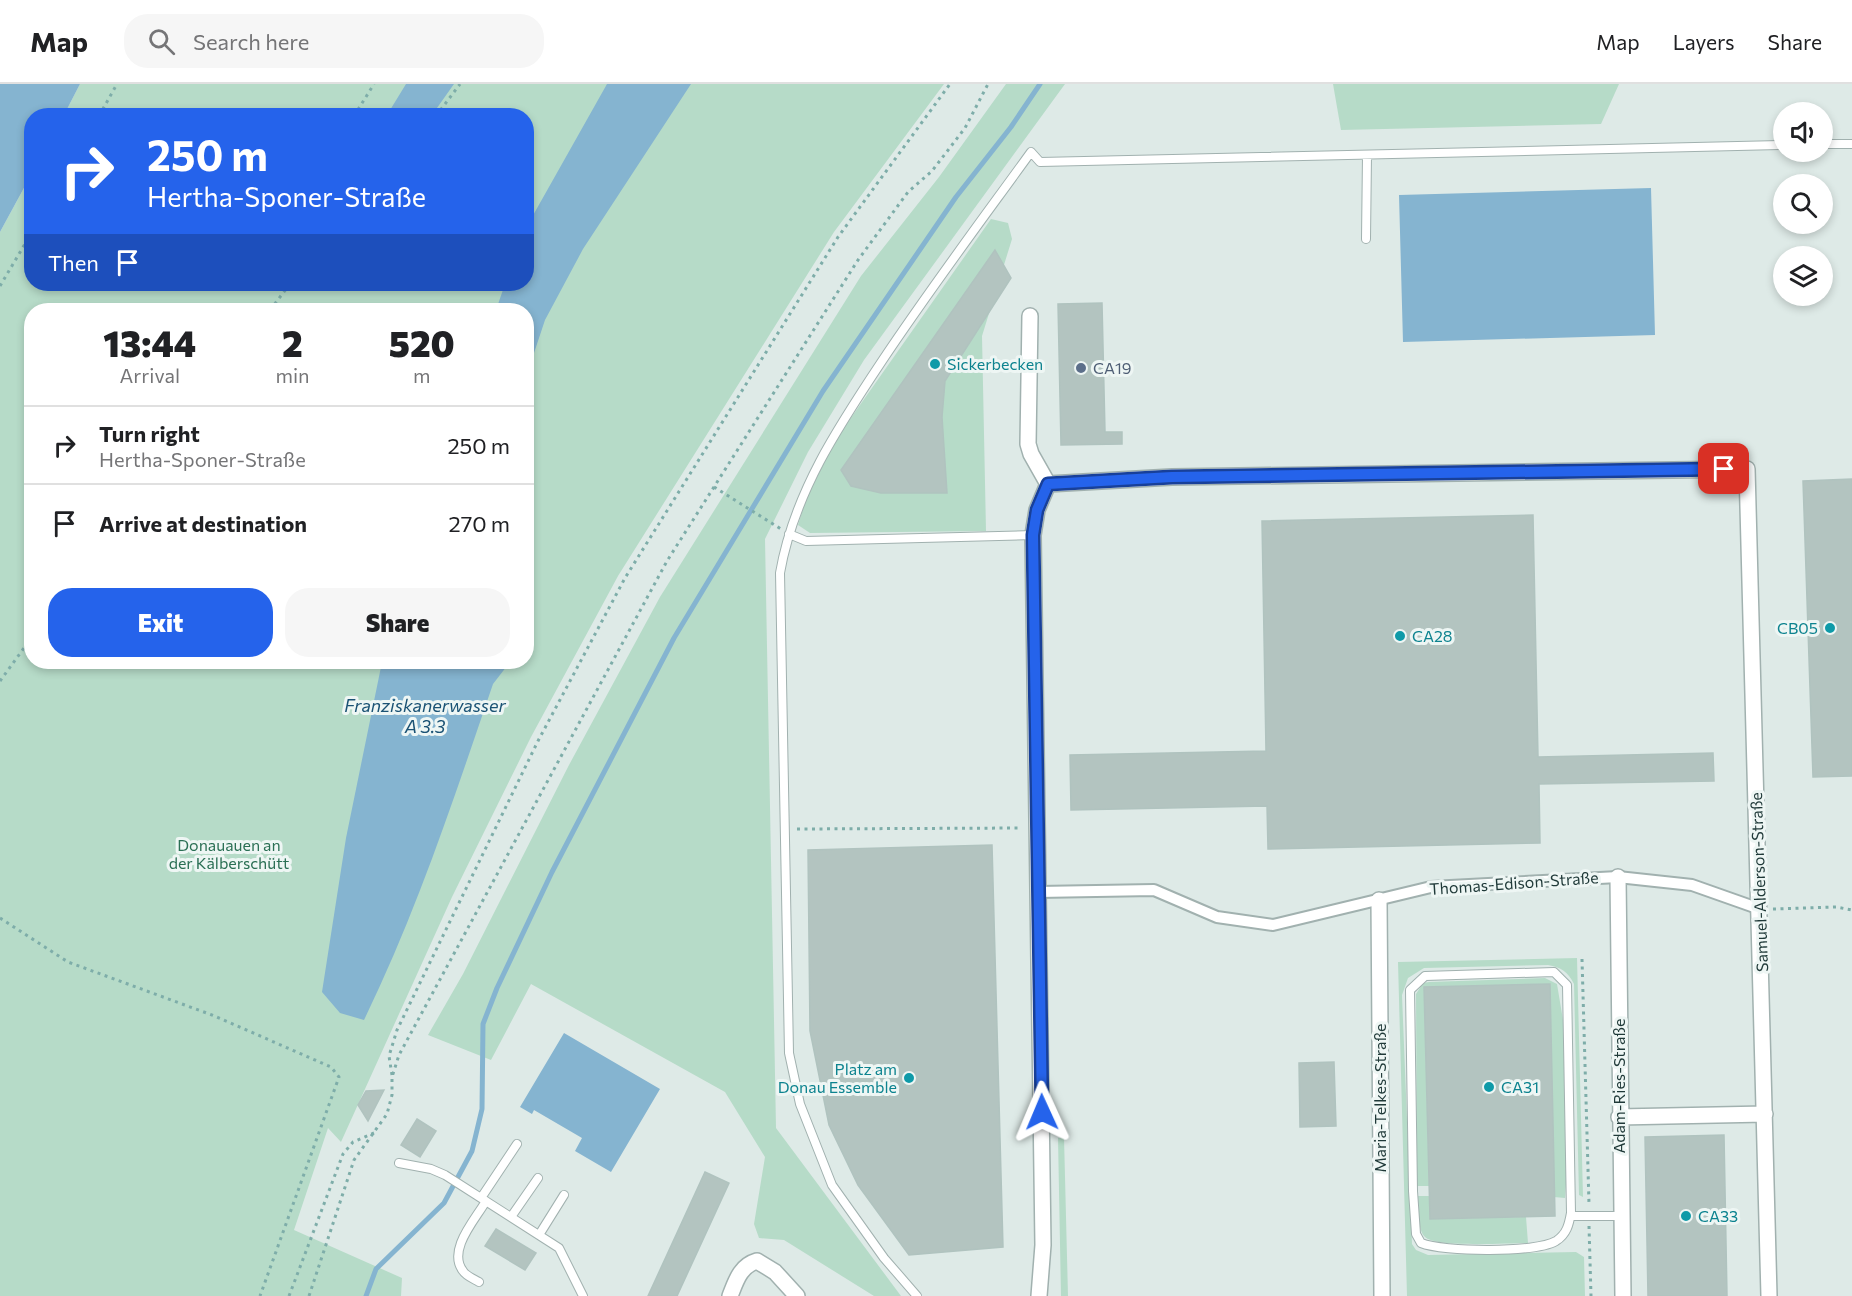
<!DOCTYPE html>
<html lang="en">
<head>
<meta charset="utf-8">
<style>
	:root { --surface:#fff; --page:#f6f6f6; --text:#202124; --muted:#757577; --line:#e0e0e0; --accent:#2563eb }
	body { margin:0; font-family:Commissioner,sans-serif; background:var(--page); color:var(--text); height:100vh; display:flex; flex-direction:column; font-size:22px; white-space:nowrap }
	* { box-sizing:border-box; margin:0 }
	p { font-size:20px; color:var(--muted) }
	.icon { flex:none; width:33px; height:33px; fill:none; stroke:currentColor; stroke-width:2; stroke-linecap:round; stroke-linejoin:round }
	.map { position:relative; flex:1; overflow:hidden }
	.details { position:absolute; left:24px; top:219px; width:510px; height:366px; display:flex; flex-direction:column; background:var(--surface); border-radius:24px; box-shadow:0 3px 9px #0003 }
	.details>* { flex:none }
	.hud { position:absolute; left:24px; top:24px; width:510px; height:183px; border-radius:24px; box-shadow:0 3px 9px #0003; background:#2563eb; color:#fff; overflow:hidden }
	.buttons { position:absolute; left:1773px; top:18px; display:grid; gap:12px }
	.buttons a { display:grid; place-items:center; width:60px; height:60px; border-radius:50%; background:var(--surface); box-shadow:0 3px 9px #0003; font-size:30px }
	.pin { position:absolute; display:grid; place-items:center; width:51px; height:51px; color:#fff; margin:-26px; border-radius:12px; box-shadow:0 3px 9px #0006 }
	.me { position:absolute; width:66px; margin:-33px; rotate:359deg; stroke-linejoin:round; filter:drop-shadow(0 0 4px #0008) }
	.turn { display:flex; align-items:center; gap:21px; height:126px; padding:0 24px; font-size:27px }
	.turn .icon { width:78px; height:78px; stroke-width:2.5 }
	.turn b { display:block; font-size:42px; line-height:51px }
	.then { display:flex; align-items:center; height:57px; padding:0 24px; background:#0003; gap:12px; font-size:22px }
	.eta { display:flex; justify-content:space-evenly; align-items:center; height:102px; text-align:center }
	.eta b { font-size:36px; font-weight:800; line-height:42px }
	.button { display:flex; gap:12px; margin-top:auto; padding:12px 24px }
	.button a { flex:1; height:69px; border-radius:24px; background:var(--accent); color:#fff; font-size:24px; font-weight:800; line-height:69px; text-align:center }
	.button a+a { background:var(--page); color:var(--text) }
	ul { padding:0; list-style:none }
	li { display:flex; align-items:center; gap:18px; height:78px; padding:0 24px; border-top:2px solid var(--line) }
	li div { flex:1 }
	li b { display:block; font-size:22px }
	li em { font-style:normal }
	header { display:flex; align-items:center; gap:36px; box-sizing:border-box; height:84px; padding:0 30px; background:var(--surface); border-bottom:2px solid var(--line) }
	header strong { font-size:28px }
	nav { display:flex; gap:33px; margin-inline-start:auto; font-size:21px }
	.search { width:420px; height:54px; background:var(--page); display:flex; align-items:center; gap:15px; box-sizing:border-box; padding:0 21px; border-radius:24px; color:var(--muted); font-size:22px }
	.map>svg:first-child { display:block }
	.green { fill:#b6dbc8; fill-rule:evenodd }
	.water { fill:#85b4d0 }
	.lines { fill:none; stroke-linecap:round; stroke-linejoin:round }
	.stream { stroke:#85b4d0; stroke-width:5 }
	.building { fill:#b3c4c0; stroke:#b0c3bf; stroke-width:1.5 }
	.service-casing { stroke:#a1b1af; stroke-width:10 }
	.pedestrian-casing { stroke:#a1b1af; stroke-width:14 }
	.minor-casing { stroke:#a1b1af; stroke-width:18 }
	.path { stroke:#7eada9; stroke-width:3; stroke-dasharray:3 4.5; stroke-linecap:butt }
	.service { stroke:#fff; stroke-width:8 }
	.pedestrian { stroke:#fff; stroke-width:10 }
	.minor { stroke:#fff; stroke-width:15 }
	.route-casing { stroke:#184099; stroke-width:15 }
	.route { stroke:#2563eb; stroke-width:10 }
	.culture-dot { fill:#0f9aa8; stroke:#eef6f4; stroke-width:2 }
	.service-dot { fill:#5c6f8a; stroke:#eef6f4; stroke-width:2 }
	.labels { text-anchor:middle; stroke-width:6; stroke-linejoin:round; paint-order:stroke }
	.culture-label { font-size:16px; fill:#0d838f; stroke:#eef6f4; text-anchor:start }
	.service-label { font-size:16px; fill:#4e5e75; stroke:#eef6f4; text-anchor:start }
	.park-label { font-size:16px; fill:#2a6f54; stroke:#eef6f4 }
	.street-label { font-size:16px; fill:#1f3938; stroke:#eef6f4 }
	.water-label { font-size:18px; font-style:italic; fill:#1a5274; stroke:#eef6f4 }
</style>
</head>
<body>
<header>
<strong>Map</strong>
<div class="search"><svg class="icon" aria-label="search" viewBox="0 0 24 24"><circle cx="10" cy="10" r="6"/><path d="M15 15l6 6"/></svg>Search here</div>
<nav><a>Map</a><a>Layers</a><a>Share</a></nav>
</header>
<div class="map">
<svg width="1852" height="1212" viewBox="0 0 1852 1212">
	<rect width="100%" height="100%" fill="#deeae7"/>
	<path class="green" d="M80,0H944L834,148L618,492L531,653L452,813L341,1058L328,1044L294,1146L402,1194L401,1212H0V148L31,91L32,200H526V32L64,31ZM32,226H526V578H32Z
		M1006,0H1065L864,276L808,368L765,455L776,1044L901,1212H874L784,1156L759,1154L754,1140L765,1073L725,1008L531,900L491,976L428,951L463,890L569,681L660,513L861,192L939,93Z
		M1333,0H1619L1601,40L1341,46Z
		M991,135L1008,139L1012,155L982,252L986,447L810,449L798,441L806,415L836,355Z
		M1577,874L1583,1113L1579,1111L1574,900C1568,888 1561,883 1548,881L1424,884L1408,894L1402,911L1412,1160L1416,1166L1428,1171L1576,1168L1584,1173L1585,1212H1407L1398,878Z
		M1545,894L1557,900L1565,948L1568,1071L1565,1114L1554,1113L1424,903L1429,1102H1417L1416,910L1423,899L1429,898Z
		M1064,1053L1068,1212H1061L1058,1054Z
		M1418,1112H1429L1430,1135L1526,1133L1528,1159C1510,1159 1436,1164 1425,1153C1417,1145 1419,1123 1418,1112Z"/>
	<path class="water" d="M0,0H80L64,31L32,32L31,91L0,148Z
		M406,0H454L432,31H387Z
		M607,0H691L583,165L545,236L527,290L526,226H496L505,200H526L527,142Z
		M1651,104L1655,251L1403,258L1399,111Z
		M382,578H510L493,600C454,714 417,827 364,936L340,929L322,908L346,754Z
		M564,949L660,1005L611,1088L575,1067L582,1054L534,1026L532,1030L520,1023Z"/>
	<g class="lines">
		<path class="stream" d="M366,1212L376,1185L444,1119L472,1067L482,1025L483,940L497,904L552,788L674,554L823,307L956,113L1011,43L1040,0"/>
	</g>
	<path class="building" d="M995,166L1011,194L945,297L942,333L947,409H881L851,402L841,386Z
		M1102,219L1105,348H1122V360L1061,361L1058,220Z
		M1852,395V692L1813,693L1803,397Z
		M1533,431L1538,673L1713,669L1714,697L1539,700L1540,759L1268,765L1267,722L1071,726L1070,671L1266,667L1262,437Z
		M992,761L1003,1163L909,1171L858,1101L829,1041L810,947L808,766Z
		M1550,900L1555,1132L1430,1135L1424,903Z
		M1334,978L1336,1042L1300,1043L1299,979Z
		M384,1006L368,1037L358,1021L366,1007Z
		M417,1035L436,1047L420,1073L401,1061Z
		M1724,1051L1727,1212H1648L1645,1053Z
		M705,1088L729,1099L677,1212H648Z
		M496,1145L536,1169L525,1186L485,1162Z"/>
	<g class="lines">
		<defs>
			<path id="service" d="M1822,60H1852
				M1366,155L1367,71
				M789,450L806,457L1033,451
				M1554,888L1567,901L1571,1129C1569,1140 1567,1150 1556,1157C1536,1169 1443,1168 1421,1159L1416,1150L1413,1107L1410,906L1425,892Z
				M399,1079L431,1085L445,1091L559,1164L583,1212
				M481,1114L517,1060
				M1571,1132H1621
				M511,1133L538,1094
				M539,1151L564,1111
				M479,1198C474,1195 466,1192 463,1187C447,1166 475,1136 486,1117
				M917,1212L884,1174L832,1101L800,1020L789,969L780,489C794,409 838,343 882,277C930,205 981,137 1031,68L1040,78L1784,61"/>
			<path id="pedestrian" d="M1038,808L1154,806L1217,833L1273,841L1431,803L1618,793L1692,801L1760,825"/>
			<path id="minor" d="M1030,232L1028,360L1031,370L1048,400L1037,426L1033,451L1043,1161L1039,1212
				M1048,400L1172,393L1747,385L1769,1212
				M1618,793L1623,1212
				M1379,816L1382,1212
				M1619,1033L1765,1030
				M730,1212C736,1197 740,1182 757,1177L775,1188L797,1212"/>
		</defs>
		<use href="#service" class="service-casing"/>
		<use href="#pedestrian" class="pedestrian-casing"/>
		<use href="#minor" class="minor-casing"/>
		<path class="path" d="M99,32L117,0
			M354,32L374,0
			M436,32L460,0
			M0,202L32,148
			M270,226L290,200
			M714,403L781,445
			M0,597L32,553
			M797,745L1021,744
			M1773,825L1836,823L1852,826
			M0,834L68,878L212,931L331,983L339,993L260,1212
			M1582,875L1589,1120
			M392,991L389,972L397,946L538,657L625,494L838,153L950,0
			M1589,1142L1591,1212
			M289,1212L343,1070L353,1058L374,1049
			M309,1212L354,1076L387,1030L392,1011V993L399,971L667,477L858,176L908,108L932,87L965,44L988,0"/>
		<use href="#service" class="service"/>
		<use href="#pedestrian" class="pedestrian"/>
		<use href="#minor" class="minor"/>
	</g>
	<g class="lines">
		<defs>
			<path id="route" d="M1042,1028L1033,451L1037,426L1048,400L1172,393L1724,385"/>
		</defs>
		<use href="#route" class="route-casing"/>
		<use href="#route" class="route"/>
	</g>
	<g class="culture-dot">
		<circle cx="935" cy="280" r="6"/>
		<circle cx="1830" cy="544" r="6"/>
		<circle cx="1400" cy="552" r="6"/>
		<circle cx="909" cy="994" r="6"/>
		<circle cx="1489" cy="1003" r="6"/>
		<circle cx="1686" cy="1132" r="6"/>
	</g>
	<circle class="service-dot" cx="1081" cy="284" r="6"/>
	<g class="labels">
		<g class="culture-label">
			<text x="947" y="286">Sickerbecken</text>
			<text x="1818" y="550" text-anchor="end">CB05</text>
			<text x="1412" y="558">CA28</text>
			<text x="897" y="991" text-anchor="end">Platz am<tspan x="897" dy="18">Donau Essemble</tspan></text>
			<text x="1501" y="1009">CA31</text>
			<text x="1698" y="1138">CA33</text>
		</g>
		<g class="service-label">
			<text x="1093" y="290">CA19</text>
		</g>
		<g class="park-label">
			<text x="229" y="767">Donauauen an<tspan x="229" dy="18">der Kälberschütt</tspan></text>
		</g>
		<g class="street-label">
			<text transform="translate(1759 798) rotate(-92)" y="6">Samuel-Alderson-Straße</text>
			<text transform="translate(1514 799) rotate(-4)" y="6">Thomas-Edison-Straße</text>
			<text transform="translate(1619 1002) rotate(-90)" y="6">Adam-Ries-Straße</text>
			<text transform="translate(1380 1014) rotate(-90)" y="6">Maria-Telkes-Straße</text>
		</g>
		<g class="water-label">
			<text x="425" y="628">Franziskanerwasser<tspan x="425" dy="21">A 3.3</tspan></text>
		</g>
	</g>
</svg>
<div class="buttons">
<a><svg class="icon" aria-label="sound" viewBox="0 0 24 24"><path d="M4 9h4l5-4v14l-5-4H4zM17 9q2 3 0 6"/></svg></a>
<a><svg class="icon" aria-label="search" viewBox="0 0 24 24"><circle cx="10" cy="10" r="6"/><path d="M15 15l6 6"/></svg></a>
<a><svg class="icon" aria-label="layers" viewBox="0 0 24 24"><path d="M12 4l9 5-9 5-9-5zM3 14l9 5 9-5"/></svg></a>
</div>
<div class="pin" style="left:1724px;top:385px;background:#d93025"><svg class="icon" aria-label="arrive" viewBox="0 0 24 24"><path d="M6 21V4h12l-3 4 3 4H6"/></svg></div>
<svg class="me" style="left:1042px;top:1028px" viewBox="-20 -20 40 40"><path d="M0-17L14 15 0 8-14 15z" fill="#2563eb" stroke="#fff" stroke-width="4"/></svg>
<div class="hud">
<div class="turn"><svg class="icon" aria-label="right" viewBox="0 0 24 24"><path d="M7 20v-9h11M14 6l5 5-5 5"/></svg><div><b>250 m</b>Hertha-Sponer-Straße</div></div>
<div class="then">Then<svg class="icon" aria-label="arrive" viewBox="0 0 24 24"><path d="M6 21V4h12l-3 4 3 4H6"/></svg></div>
</div>
<section class="details">
<div class="eta">
<div><b>13:44</b><p>Arrival</p></div>
<div><b>2</b><p>min</p></div>
<div><b>520</b><p>m</p></div>
</div>
<ul>
<li><svg class="icon" aria-label="right" viewBox="0 0 24 24"><path d="M7 20v-9h11M14 6l5 5-5 5"/></svg><div><b>Turn right</b><p>Hertha-Sponer-Straße</p></div><em>250 m</em></li>
<li><svg class="icon" aria-label="arrive" viewBox="0 0 24 24"><path d="M6 21V4h12l-3 4 3 4H6"/></svg><div><b>Arrive at destination</b></div><em>270 m</em></li>
</ul>
<div class="button"><a>Exit</a><a>Share</a></div>
</section>
</div>
</body>
</html>
